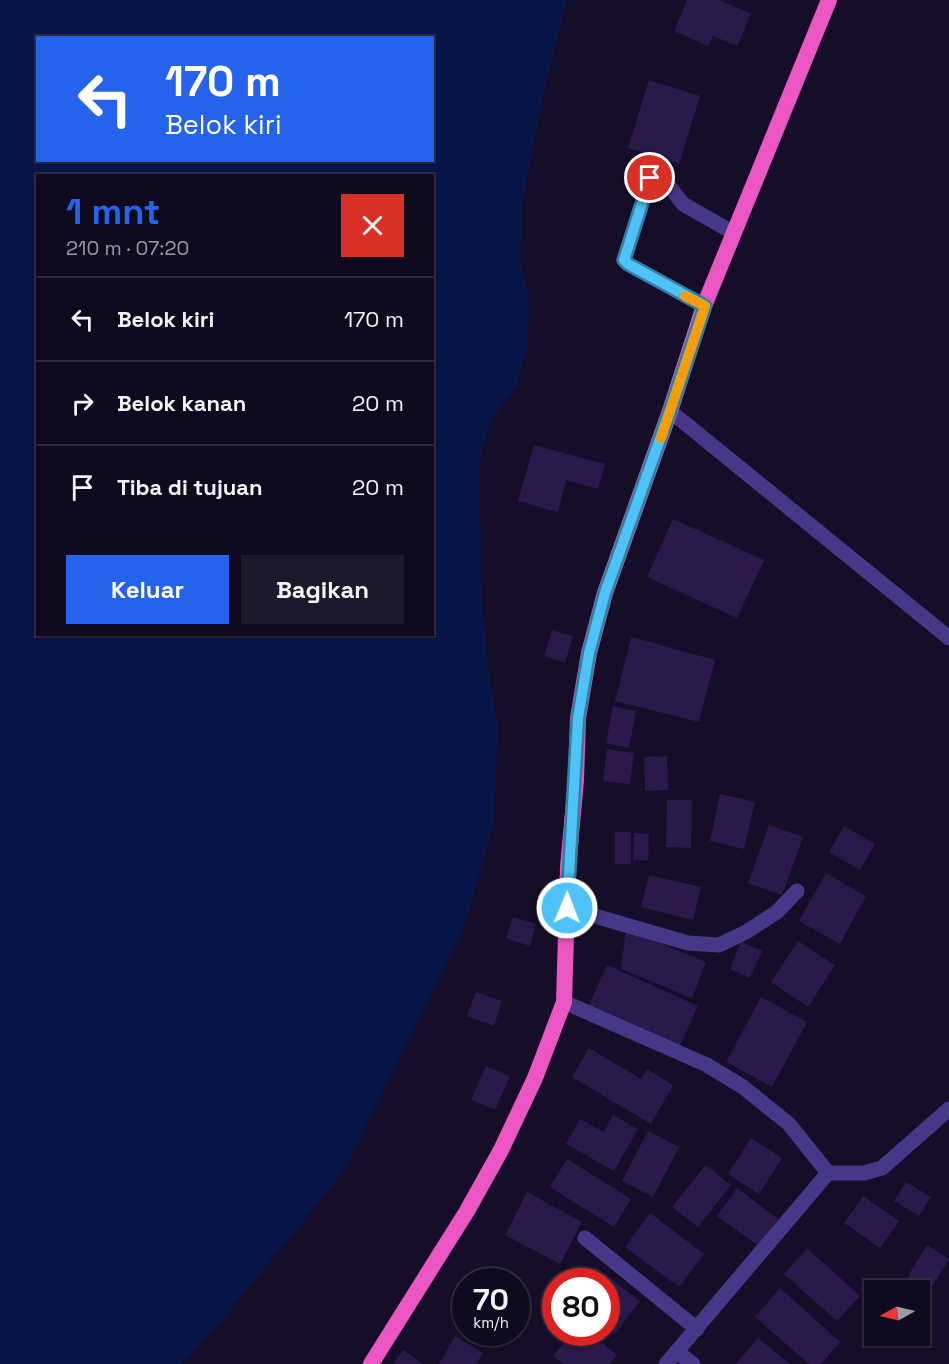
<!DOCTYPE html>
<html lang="id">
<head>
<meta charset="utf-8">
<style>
	:root { --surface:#100a1e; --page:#1e182b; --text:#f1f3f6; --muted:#9c9aa4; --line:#302b3c; --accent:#2563eb }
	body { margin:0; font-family:"Space Grotesk",sans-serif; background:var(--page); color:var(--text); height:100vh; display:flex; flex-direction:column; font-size:22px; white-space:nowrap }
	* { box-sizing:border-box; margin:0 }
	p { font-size:20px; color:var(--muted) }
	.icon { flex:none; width:33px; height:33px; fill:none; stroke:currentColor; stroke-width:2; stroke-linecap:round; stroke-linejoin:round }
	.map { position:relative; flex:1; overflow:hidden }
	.side { position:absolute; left:36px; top:174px; width:398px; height:462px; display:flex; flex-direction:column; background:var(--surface); border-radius:0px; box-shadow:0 2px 4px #0004,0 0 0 2px var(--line) }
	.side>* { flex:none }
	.hud { position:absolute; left:36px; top:36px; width:398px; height:126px; border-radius:0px; box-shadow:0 2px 4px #0004,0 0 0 2px var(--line); background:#2563eb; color:#fff; overflow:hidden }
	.needle { width:39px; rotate:262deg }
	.buttons { position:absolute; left:864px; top:1280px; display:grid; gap:12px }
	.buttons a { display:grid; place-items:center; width:66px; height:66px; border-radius:0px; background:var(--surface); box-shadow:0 2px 4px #0004,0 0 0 2px var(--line); font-size:30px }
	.speed { position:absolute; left:452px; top:1268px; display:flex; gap:12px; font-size:30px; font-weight:700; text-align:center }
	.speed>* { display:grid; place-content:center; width:78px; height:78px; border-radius:50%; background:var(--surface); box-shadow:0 2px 4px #0004,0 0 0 2px var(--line); line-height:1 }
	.speed small { font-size:15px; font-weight:400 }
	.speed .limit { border:9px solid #d22; background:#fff; color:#111 }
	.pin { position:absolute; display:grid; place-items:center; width:51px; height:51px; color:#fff; margin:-26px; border:3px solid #fff; border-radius:50%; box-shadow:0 2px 6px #0007 }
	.me { position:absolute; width:66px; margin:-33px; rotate:1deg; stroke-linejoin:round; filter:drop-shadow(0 0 4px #0008) }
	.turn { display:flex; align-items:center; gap:21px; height:126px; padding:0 30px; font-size:27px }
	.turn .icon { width:78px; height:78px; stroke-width:2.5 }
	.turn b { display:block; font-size:42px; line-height:51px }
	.round { display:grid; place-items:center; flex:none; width:63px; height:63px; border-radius:0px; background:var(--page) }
	.headline { display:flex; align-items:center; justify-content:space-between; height:102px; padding:0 30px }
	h1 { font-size:36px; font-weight:800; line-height:45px; color:var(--accent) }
	.primary-button { display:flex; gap:12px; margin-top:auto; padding:12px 30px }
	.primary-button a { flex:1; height:69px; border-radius:0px; background:var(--accent); color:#fff; font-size:24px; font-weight:800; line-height:69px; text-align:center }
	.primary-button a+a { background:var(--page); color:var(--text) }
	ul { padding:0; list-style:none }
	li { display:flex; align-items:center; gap:18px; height:84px; padding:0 30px; border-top:2px solid var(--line) }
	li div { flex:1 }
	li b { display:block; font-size:22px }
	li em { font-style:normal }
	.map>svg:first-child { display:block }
	.water { fill:#071548; fill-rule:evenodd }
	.building { fill:#2a194a }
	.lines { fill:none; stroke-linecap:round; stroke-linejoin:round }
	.minor { stroke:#463789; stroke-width:15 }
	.trunk { stroke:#ec56c4; stroke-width:16 }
	.route-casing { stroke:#337fa1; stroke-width:15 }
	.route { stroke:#4fc3f7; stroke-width:10 }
	.slow { stroke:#f59e0b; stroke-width:10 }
</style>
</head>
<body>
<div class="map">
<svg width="949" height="1364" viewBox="0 0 949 1364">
	<rect width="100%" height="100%" fill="#160e28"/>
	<path class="water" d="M0,0H567L544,92L523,201L520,259L529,300L528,348L516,386L491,421L480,457L481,583L487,658L498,727L494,825L463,931L344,1171L224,1318L182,1364H0ZM38,38H432V160H38ZM38,176H432V634H38Z"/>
	<path class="building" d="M687,0H719L751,14L737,46L713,36L708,46L674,31Z
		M649,80L700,96L679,164L628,148Z
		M534,445L605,464L598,489L566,480L558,512L518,501Z
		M673,519L764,560L737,618L647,577Z
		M552,630L573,636L565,663L544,656Z
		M631,637L715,660L699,722L615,701Z
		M613,706L636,711L629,748L606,743Z
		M607,749L634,753L630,784L603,781Z
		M667,756L668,790L645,791L644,757Z
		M720,794L755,802L744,849L710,841Z
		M667,800H692L691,848L666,847Z
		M769,825L803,837L782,895L748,883Z
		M844,826L875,844L860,870L829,852Z
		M615,832H631V864H615Z
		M634,833L649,834L648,861L633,860Z
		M826,873L866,896L840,944L799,921Z
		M649,875L701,887L693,920L641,907Z
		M513,917L536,924L530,946L506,938Z
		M626,929L706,962L692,998L621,969Z
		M798,941L835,965L808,1007L771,982Z
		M741,942L762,951L750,978L730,969Z
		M607,965L698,1006L678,1050L587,1009Z
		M476,992L502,1001L494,1026L467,1016Z
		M761,997L807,1022L772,1087L726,1062Z
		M589,1048L641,1079L647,1069L673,1085L651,1124L572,1077Z
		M486,1066L510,1076L495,1110L471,1100Z
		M613,1115L638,1129L614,1171L566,1144L580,1119L604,1132Z
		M648,1131L679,1147L653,1197L622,1181Z
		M751,1138L782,1158L759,1194L728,1174Z
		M567,1159L631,1199L614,1227L550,1187Z
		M706,1165L731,1185L698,1227L672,1207Z
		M906,1182L931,1197L919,1216L894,1201Z
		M737,1188L778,1219L759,1246L717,1216Z
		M527,1192L582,1222L560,1264L505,1235Z
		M863,1196L899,1221L880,1248L844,1223Z
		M650,1213L704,1254L679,1287L625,1247Z
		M927,1245L949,1259L928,1293L906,1279Z
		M807,1248L860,1296L837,1321L784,1274Z
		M596,1267L640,1301L615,1334L606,1327V1281H585Z
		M780,1288L840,1342L821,1364H809L755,1317Z
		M465,1302V1327L453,1319Z
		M472,1332H505L494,1348Z
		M573,1332H589L617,1355L609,1364H563L553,1356Z
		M455,1336L483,1353L476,1364H439Z
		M758,1338L790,1364H736Z
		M403,1350L423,1364H393Z"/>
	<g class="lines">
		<path class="minor" d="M704,306L628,264L624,260L650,178L657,175L669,186L683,204L734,233
			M670,411L949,638
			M567,908L688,943L719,945L746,932L777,912L797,891
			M564,1002L707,1065L743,1087L789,1124L828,1173L666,1364
			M828,1173H864L882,1168L949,1109
			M585,1238L697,1329
			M677,1352L693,1364"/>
		<path class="trunk" d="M371,1364L467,1211L501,1150L535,1078L564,1002L568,867L576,780L578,718L589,653L605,593L670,411L704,306L829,0"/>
	</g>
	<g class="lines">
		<defs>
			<path id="route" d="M567,908L578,718L589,653L605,593L670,411L705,306L628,264L624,260L650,178"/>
		</defs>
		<use href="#route" class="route-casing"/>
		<use href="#route" class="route"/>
		<path class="slow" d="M661,438L705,306L685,296"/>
	</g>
</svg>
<div class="buttons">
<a><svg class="needle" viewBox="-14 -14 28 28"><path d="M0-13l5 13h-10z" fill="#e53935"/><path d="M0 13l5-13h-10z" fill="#9c9aa4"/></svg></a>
</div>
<div class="speed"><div>70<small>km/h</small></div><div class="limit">80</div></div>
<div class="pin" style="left:650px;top:178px;background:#d93025"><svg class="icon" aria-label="arrive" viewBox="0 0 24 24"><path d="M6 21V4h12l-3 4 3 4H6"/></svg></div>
<svg class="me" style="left:567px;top:908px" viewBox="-20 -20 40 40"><circle r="17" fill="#4fc3f7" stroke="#fff" stroke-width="3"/><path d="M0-11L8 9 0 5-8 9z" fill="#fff"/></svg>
<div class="hud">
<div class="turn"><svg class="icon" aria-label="left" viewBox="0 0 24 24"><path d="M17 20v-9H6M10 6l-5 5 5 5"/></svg><div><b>170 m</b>Belok kiri</div></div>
</div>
<section class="side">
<div class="headline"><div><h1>1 mnt</h1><p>210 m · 07:20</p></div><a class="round" style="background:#d93025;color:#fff"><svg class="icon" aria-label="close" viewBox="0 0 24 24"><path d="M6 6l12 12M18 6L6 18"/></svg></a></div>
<ul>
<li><svg class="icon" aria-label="left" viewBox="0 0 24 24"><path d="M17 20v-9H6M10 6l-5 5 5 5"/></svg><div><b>Belok kiri</b></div><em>170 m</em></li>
<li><svg class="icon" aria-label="right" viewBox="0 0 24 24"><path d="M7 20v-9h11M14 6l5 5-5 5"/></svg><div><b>Belok kanan</b></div><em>20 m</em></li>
<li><svg class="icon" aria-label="arrive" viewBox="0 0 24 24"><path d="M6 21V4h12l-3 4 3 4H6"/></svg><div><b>Tiba di tujuan</b></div><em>20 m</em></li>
</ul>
<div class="primary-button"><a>Keluar</a><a>Bagikan</a></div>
</section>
</div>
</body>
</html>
